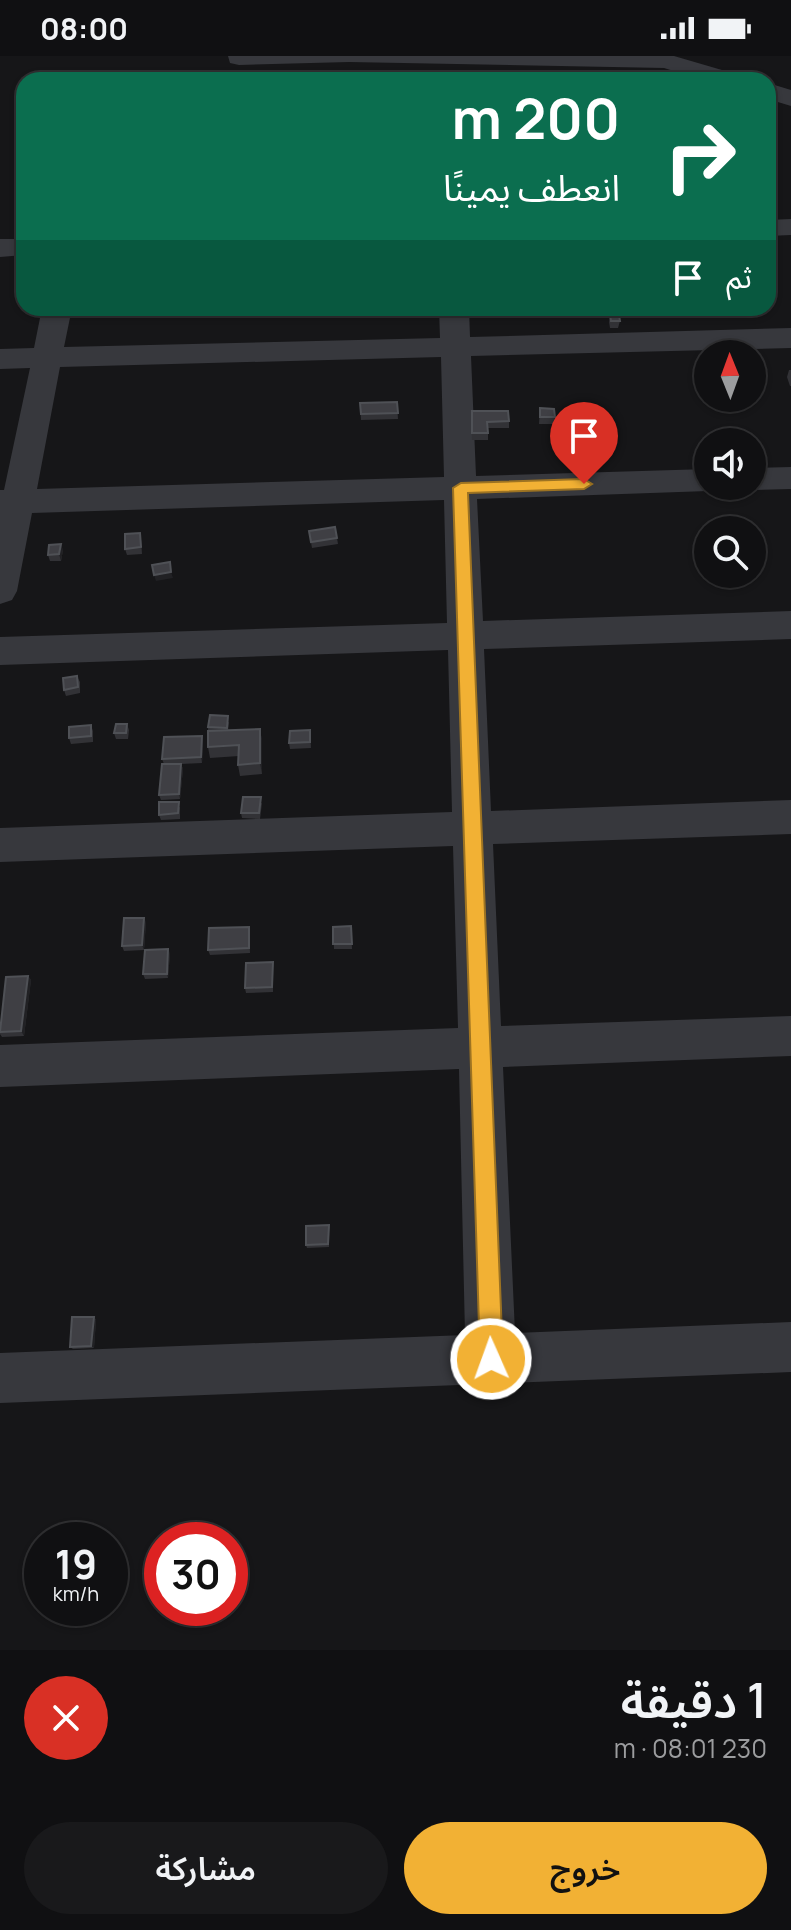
<!DOCTYPE html>
<html lang="ar">
<head>
<meta charset="utf-8">
<style>
	:root { --surface:#101012; --page:#19191b; --text:#f1f3f6; --muted:#9c9d9f; --line:#303032; --accent:#f2b134 }
	body { margin:0; font-family:Manrope,"Noto Sans Arabic",sans-serif; background:var(--page); color:var(--text); direction:rtl; height:100vh; display:flex; flex-direction:column; font-size:30px; white-space:nowrap }
	* { box-sizing:border-box; margin:0 }
	p { font-size:26px; color:var(--muted) }
	.icon { flex:none; width:44px; height:44px; fill:none; stroke:currentColor; stroke-width:2; stroke-linecap:round; stroke-linejoin:round }
	.map { position:relative; height:1594px; overflow:hidden; direction:ltr }
	.drawer { display:flex; flex-direction:column; background:var(--surface); flex:1 }
	.drawer>* { flex:none }
	.guide { position:absolute; left:16px; top:16px; width:760px; height:244px; border-radius:24px; box-shadow:0 2px 6px #0004,0 0 0 2px var(--line); direction:rtl; background:#0b6e4f; color:#fff; overflow:hidden }
	.needle { width:52px; rotate:359deg }
	.tools { position:absolute; left:694px; top:284px; display:grid; gap:16px }
	.tools a { display:grid; place-items:center; width:72px; height:72px; border-radius:50%; background:var(--surface); box-shadow:0 2px 6px #0004,0 0 0 2px var(--line); font-size:40px }
	.speed { position:absolute; left:24px; top:1466px; display:flex; gap:16px; font-size:40px; font-weight:700; text-align:center }
	.speed>* { display:grid; place-content:center; width:104px; height:104px; border-radius:50%; background:var(--surface); box-shadow:0 2px 6px #0004,0 0 0 2px var(--line); line-height:1 }
	.speed small { font-size:20px; font-weight:400 }
	.speed .limit { border:12px solid #d22; background:#fff; color:#111 }
	.pin { position:absolute; display:grid; place-items:center; width:68px; height:68px; color:#fff; margin:-82px -34px; border-radius:50% 50% 50% 0; rotate:-45deg; box-shadow:0 0 8px #0007 }
	.pin .icon { rotate:45deg }
	.me { position:absolute; width:88px; margin:-44px; rotate:358deg; stroke-linejoin:round; filter:drop-shadow(0 0 6px #0008) }
	.turn { display:flex; align-items:center; gap:28px; height:168px; padding:0 24px; font-size:36px }
	.turn .icon { width:104px; height:104px; stroke-width:2.5 }
	.turn b { display:block; font-size:56px; line-height:68px }
	.then { display:flex; align-items:center; height:76px; padding:0 24px; background:#0003; gap:16px; font-size:30px }
	.round { display:grid; place-items:center; flex:none; width:84px; height:84px; border-radius:42px; background:var(--page) }
	.summary { display:flex; align-items:center; justify-content:space-between; height:136px; padding:0 24px }
	h1 { font-size:48px; font-weight:600; line-height:60px }
	.cta { display:flex; gap:16px; margin-top:auto; padding:16px 24px }
	.cta a { flex:1; height:92px; border-radius:48px; background:var(--accent); color:#111; font-size:32px; font-weight:600; line-height:92px; text-align:center }
	.cta a+a { background:var(--page); color:var(--text) }
	.status { display:flex; justify-content:space-between; align-items:center; height:56px; padding:0 40px; background:var(--surface); direction:ltr }
	.status svg { height:22px; fill:currentColor }
	.map>svg:first-child { display:block }
	.lines { fill:none; stroke-linecap:round; stroke-linejoin:round }
	.minor { fill:#37383d; fill-rule:evenodd }
	.wall { fill:#323236 }
	.shaded-wall { fill:#212124 }
	.building { fill:#3f3f44; stroke:#4f5156; stroke-width:2 }
	.route { fill:#f2b134; stroke:#9d7322; stroke-width:2 }
</style>
</head>
<body>
<div class="status"><b>08:00</b><svg viewBox="0 0 49 12"><path d="M0 12V9h3v3zM5 12V6h3v6zM10 12V3h3v9zM15 12V0h3v12zM26 1h20v11H26zM47 4h2v5h-2z"/></svg></div>
<div class="map">
<svg width="791" height="1594" viewBox="0 0 791 1594">
	<rect width="100%" height="100%" fill="#161618"/>
	<g class="lines">
		<path class="minor" d="M228,0H674L739,19L742,24H703L664,12L349,6L239,9L230,7Z
			M768,27L791,34V50L768,43Z
			M791,163V179L768,180V164Z
			M0,183H24V199L0,201Z
			M42,252H72L64,291L440,282L439,252H469L470,281L791,272V292L471,300L476,420L708,413V430H721L708,435L477,443L483,565L791,555V583L484,593L491,755L791,744V778L493,788L501,970L791,960V1000L503,1011L515,1277L791,1266V1316L0,1347V1297L465,1279L459,1013L0,1031V989L458,972L453,790L0,806V772L452,756L448,594L0,609V581L447,567L444,444L32,457L17,535L12,544L0,548V434H4L30,312L0,313V293L34,292ZM441,301L444,421L37,433L60,311Z
			M791,411V433L752,434L740,430H752V412Z"/>
	</g>
	<path class="wall" d="M610,259L620,265L618,272H610L609,266Z
		M789,314H791V330H790L787,321Z
		M397,346L398,363L361,364L360,347Z
		M540,352L555,361L554,368H539Z
		M471,362L509,365V372H488V384H472Z
		M309,475L337,482L338,488L312,492Z
		M141,483L142,498L127,499L125,493Z
		M63,494L61,505H50L48,499Z
		M77,620L80,626V637L66,640L64,634Z
		M229,666L228,675L260,673L262,685V718L240,720L238,709L239,700L210,702L208,691V671Z
		M127,668L129,674L128,683H116L114,677Z
		M91,669L93,675V686L71,688L69,682Z
		M310,674L311,692L290,693L289,687Z
		M203,686L202,707L181,708L183,713L180,743L161,744L159,739L164,708L162,703Z
		M262,747L260,763L242,762L241,757Z
		M180,751V763L161,764L159,759Z
		M146,866L144,894L124,895L122,890Z
		M351,870L352,893H334L333,871Z
		M249,871L250,897L210,899L208,894Z
		M170,897L168,922L145,923L143,918Z
		M273,906V936L246,937L245,932Z
		M28,920L31,924L24,980L2,981L0,978V967Z
		M329,1169V1191L307,1192L306,1189Z
		M94,1261L96,1264L94,1292L73,1293L70,1291Z"/>
	<path class="shaded-wall" d="M61,488L63,494L61,505L59,498Z
		M171,516L173,522L156,525L154,519Z
		M260,673L262,685V718L260,707Z
		M202,680L203,686L202,707L201,701Z
		M181,708L183,713L180,743L179,738Z
		M144,862L146,866L144,894L142,889Z
		M168,893L170,897L168,922L167,918Z
		M28,920L31,924L24,980L21,975Z
		M94,1261L96,1264L94,1292L91,1290Z"/>
	<path class="building" d="M610,259H619L620,265H611Z
		M397,346L398,357L361,358L360,347Z
		M540,352L554,353L555,361H540Z
		M472,355H508L509,365L487,366L488,377H472Z
		M335,471L337,482L311,486L309,475Z
		M140,477L141,491L125,493V478Z
		M61,488L59,498L48,499L49,489Z
		M170,506L171,516L154,519L152,509Z
		M77,620L78,631L64,634L63,622Z
		M210,659L228,660L227,672L208,671Z
		M116,668H127L126,677H114Z
		M91,669V680L69,682V671Z
		M260,673V707L238,709L239,689L208,691V675Z
		M310,674V686L289,687L290,675Z
		M202,680L201,701L162,703L164,681Z
		M162,708H181L179,738L159,739Z
		M243,741H261L259,757H241Z
		M159,746H179L178,757L159,759Z
		M124,862H144L142,889L122,890Z
		M351,870L352,888H333V871Z
		M249,871V892L208,894L209,872Z
		M168,893L167,918H143L145,894Z
		M273,906L272,931L245,932L246,907Z
		M28,920L21,975L0,976L6,921Z
		M329,1169L328,1188L306,1189V1170Z
		M72,1261H94L91,1290L70,1291Z"/>
	<path class="route" d="M584,423L592,428L584,433L468,437L503,1303L499,1311L491,1314L483,1311L480,1303L453,432L461,427Z"/>
</svg>
<div class="tools">
<a><svg class="needle" viewBox="-14 -14 28 28"><path d="M0-13l5 13h-10z" fill="#e53935"/><path d="M0 13l5-13h-10z" fill="#9c9d9f"/></svg></a>
<a><svg class="icon" aria-label="sound" viewBox="0 0 24 24"><path d="M4 9h4l5-4v14l-5-4H4zM17 9q2 3 0 6"/></svg></a>
<a><svg class="icon" aria-label="search" viewBox="0 0 24 24"><circle cx="10" cy="10" r="6"/><path d="M15 15l6 6"/></svg></a>
</div>
<div class="speed"><div>19<small>km/h</small></div><div class="limit">30</div></div>
<div class="pin" style="left:584px;top:428px;background:#d93025"><svg class="icon" aria-label="arrive" viewBox="0 0 24 24"><path d="M6 21V4h12l-3 4 3 4H6"/></svg></div>
<svg class="me" style="left:491px;top:1303px" viewBox="-20 -20 40 40"><circle r="17" fill="#f2b134" stroke="#fff" stroke-width="3"/><path d="M0-11L8 9 0 5-8 9z" fill="#fff"/></svg>
<div class="guide">
<div class="turn"><svg class="icon" aria-label="right" viewBox="0 0 24 24"><path d="M7 20v-9h11M14 6l5 5-5 5"/></svg><div><b>200 m</b>انعطف يمينًا</div></div>
<div class="then">ثم<svg class="icon" aria-label="arrive" viewBox="0 0 24 24"><path d="M6 21V4h12l-3 4 3 4H6"/></svg></div>
</div>
</div>
<section class="drawer">
<div class="summary"><div><h1>1 دقيقة</h1><p>230 m · 08:01</p></div><a class="round" style="background:#d93025;color:#fff"><svg class="icon" aria-label="close" viewBox="0 0 24 24"><path d="M6 6l12 12M18 6L6 18"/></svg></a></div>
<div class="cta"><a>خروج</a><a>مشاركة</a></div>
</section>
</body>
</html>
